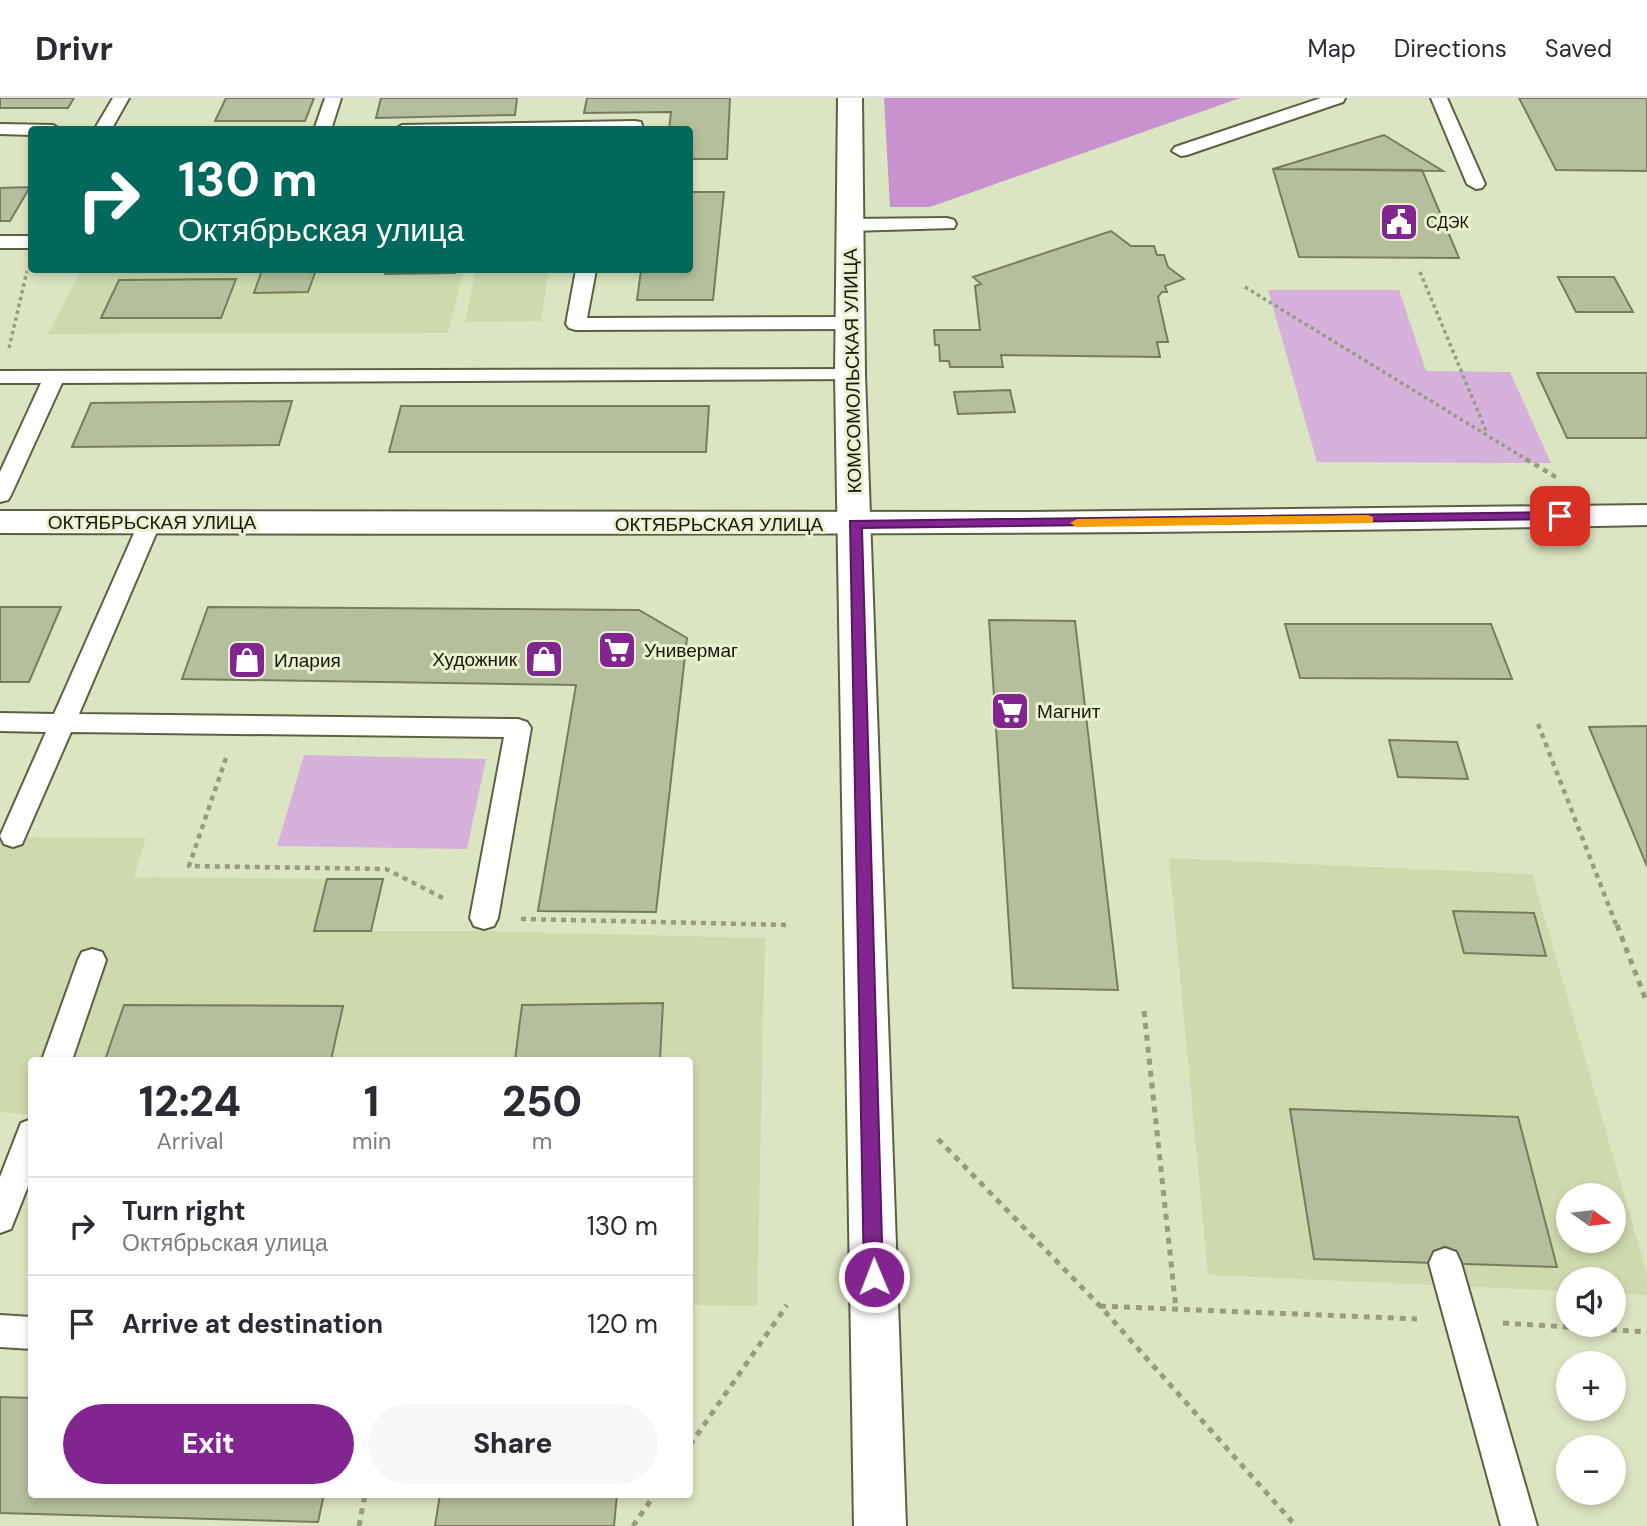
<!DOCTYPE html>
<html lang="en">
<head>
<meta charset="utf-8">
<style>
	:root { --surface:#fff; --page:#f7f7f7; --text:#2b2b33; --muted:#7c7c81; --line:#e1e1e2; --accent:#832591 }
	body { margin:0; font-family:"DM Sans",sans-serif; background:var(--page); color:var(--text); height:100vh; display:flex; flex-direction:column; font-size:26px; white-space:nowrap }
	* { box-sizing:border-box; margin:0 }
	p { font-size:23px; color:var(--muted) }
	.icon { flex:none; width:38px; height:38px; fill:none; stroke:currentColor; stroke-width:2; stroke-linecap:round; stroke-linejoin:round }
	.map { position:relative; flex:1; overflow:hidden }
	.drawer { position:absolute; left:28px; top:959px; width:665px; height:441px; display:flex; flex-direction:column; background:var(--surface); border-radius:7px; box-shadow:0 4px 10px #0003 }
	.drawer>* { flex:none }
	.top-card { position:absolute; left:28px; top:28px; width:665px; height:147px; border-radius:7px; box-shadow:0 4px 10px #0003; background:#00695c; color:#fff; overflow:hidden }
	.needle { width:46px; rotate:104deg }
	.controls { position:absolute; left:1556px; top:1085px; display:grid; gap:14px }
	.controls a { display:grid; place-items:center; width:70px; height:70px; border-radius:50%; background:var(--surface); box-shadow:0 4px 10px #0003; font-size:35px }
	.pin { position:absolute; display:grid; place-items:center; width:60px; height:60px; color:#fff; margin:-30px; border-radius:14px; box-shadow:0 4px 10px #0006 }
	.me { position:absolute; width:77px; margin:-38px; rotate:359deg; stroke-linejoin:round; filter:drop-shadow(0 0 5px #0008) }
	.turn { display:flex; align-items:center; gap:24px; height:147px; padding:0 35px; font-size:32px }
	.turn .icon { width:91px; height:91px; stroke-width:2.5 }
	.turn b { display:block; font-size:49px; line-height:60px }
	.eta { display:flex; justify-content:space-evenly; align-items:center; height:119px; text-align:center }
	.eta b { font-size:42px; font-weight:800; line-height:49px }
	.button { display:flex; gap:14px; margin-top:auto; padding:14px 35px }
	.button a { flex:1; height:80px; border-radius:42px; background:var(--accent); color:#fff; font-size:28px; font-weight:800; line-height:80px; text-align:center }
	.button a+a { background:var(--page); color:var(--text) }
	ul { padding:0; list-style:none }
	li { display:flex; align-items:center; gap:21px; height:98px; padding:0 35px; border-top:2px solid var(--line) }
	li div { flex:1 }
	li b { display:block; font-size:26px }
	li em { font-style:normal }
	header { display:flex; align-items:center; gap:42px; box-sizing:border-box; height:98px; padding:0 35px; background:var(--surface); border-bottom:2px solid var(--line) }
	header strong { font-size:33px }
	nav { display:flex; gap:38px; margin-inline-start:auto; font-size:24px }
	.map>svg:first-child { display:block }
	.built { fill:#ced9ae; fill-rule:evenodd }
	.green { fill:#d6b1db }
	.forest { fill:#c792ce }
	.building { fill:#b6bf9d; stroke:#767d5d; stroke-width:2 }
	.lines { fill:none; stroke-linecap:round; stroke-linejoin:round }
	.service-casing { stroke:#5a6143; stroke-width:4 }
	.minor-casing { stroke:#5a6143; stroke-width:4 }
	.tertiary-casing { stroke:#5a6143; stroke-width:4 }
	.path-far2 { stroke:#969c81; stroke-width:3.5; stroke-dasharray:3.5 3.5; stroke-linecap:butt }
	.path-far1 { stroke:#969c81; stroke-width:4.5; stroke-dasharray:5 5; stroke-linecap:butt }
	.path { stroke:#969c81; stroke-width:5; stroke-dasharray:6 6; stroke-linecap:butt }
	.service { fill:#fff; fill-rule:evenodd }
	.minor { fill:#fff; fill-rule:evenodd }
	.tertiary { fill:#fff; fill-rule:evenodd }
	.route { fill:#832591; stroke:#55185e; stroke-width:2 }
	.slow { fill:#f59e0b }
	.labels { text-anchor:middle; stroke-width:6; stroke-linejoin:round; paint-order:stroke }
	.far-poi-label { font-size:16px; fill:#15180b; stroke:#e9f2cf; text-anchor:start }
	.street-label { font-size:19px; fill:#15180b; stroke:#e9f2cf }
	.poi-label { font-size:19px; fill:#15180b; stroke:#e9f2cf; text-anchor:start }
</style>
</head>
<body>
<header>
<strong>Drivr</strong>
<nav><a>Map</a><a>Directions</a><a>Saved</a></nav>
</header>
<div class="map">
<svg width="1647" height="1428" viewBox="0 0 1647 1428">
	<rect width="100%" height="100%" fill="#dce5c2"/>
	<path class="built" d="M81,172H464L448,235L48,236Z
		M476,172H549L541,223L465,224Z
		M0,739L146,740L134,779L327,781L314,833H481L765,840L757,1208L690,1207V962H32L31,1017L0,1014Z
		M1169,760L1532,776L1647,1177V1197L1614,1195V1181H1568V1193L1208,1177ZM1568,1097H1614V1143H1568Z"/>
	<path class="green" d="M1268,192H1399L1426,273L1510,274L1551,365L1317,364Z
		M304,657L486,661L467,751L277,748Z"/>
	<path class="forest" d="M884,0H1240L930,109H890Z"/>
	<path class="building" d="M0,0H74L68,10H0Z
		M226,0H314L305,23H215Z
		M381,0H517L515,17L376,20Z
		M587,0H730L727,61H690V32H669L671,14L584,15Z
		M1519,0H1647V73L1556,72Z
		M1384,37L1443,73L1273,71Z
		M1273,71L1422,72L1459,160L1299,159Z
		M30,89L10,123H0V90Z
		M690,94H724L713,202H637L641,172H690Z
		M1111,133L1131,148H1154L1157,157H1164L1168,169L1184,181L1165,188L1167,194H1162L1158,199L1168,244H1157L1160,259L1001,257L1003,269H950L949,263H940L939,247H935L934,232H980L975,188L981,186L973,179Z
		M262,172H316L308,194L254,195Z
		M386,172H456L455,175L385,176Z
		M1558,179H1614L1633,214H1576Z
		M236,181L221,220H101L119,182Z
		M1537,275H1647V340H1567Z
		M1010,292L1015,314L958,316L954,294Z
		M292,303L279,347L72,349L91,305Z
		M401,308H709L706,354H389Z
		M0,509H61L29,584H0Z
		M208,509L639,512L687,540L656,814L538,813L576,587L182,581Z
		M989,522L1075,523L1118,892L1013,890Z
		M1285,526H1491L1512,581L1300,580Z
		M1647,628V768L1589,629Z
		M1389,642L1457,644L1468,681L1398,679Z
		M327,781H383L371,833H314Z
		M1453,813L1534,815L1546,858L1464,855Z
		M663,905L660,962H515L522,907Z
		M124,907L343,908L331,962H105Z
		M1290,1011L1518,1019L1557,1169L1314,1161Z
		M0,1299L32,1300V1396H324L318,1424L0,1415Z
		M440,1396H617L614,1428H435Z"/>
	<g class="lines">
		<defs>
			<path id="service" d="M113,0H129L111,32H94Z
				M325,0H341L331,32H314Z
				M1321,0H1345L1343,4L1187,57L1181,58L1172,53L1175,49Z
				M1431,0H1447L1485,86L1482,90L1476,91L1467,86Z
				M635,23L641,24L643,32H394L402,27Z
				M0,26L53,27L61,32H32V37L0,36Z
				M947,120L954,122L956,126L954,130L850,133L841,127L850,121Z
				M0,138H32V150H0Z
				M576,172H596L587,220L850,219L857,221L860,225L857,229L850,231L576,232L569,230L566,226Z
				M850,271L857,273L860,277L857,281L62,285L11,397L8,402L0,404V374L41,285H0V273Z
				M150,417L158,419L161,424L79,616L518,621L527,624L531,630L498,820L494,828L484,831L474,828L470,820L504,639L71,634L22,746L13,749L4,746L0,738L46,634L0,633V615L54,616L139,424L142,419Z
				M92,851L102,854L106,862L72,962H42L78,862L82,854Z
				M32,1021V1078L11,1131L0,1135V1079L21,1025Z
				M1445,1150L1456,1154L1461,1165L1537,1428H1501L1429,1165L1434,1154Z
				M0,1217L32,1219V1251L0,1249Z"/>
			<path id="minor" d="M1647,407V427C1098,438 549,436 0,435V413L1029,414Z"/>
			<path id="tertiary" d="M838,0H862L865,277L906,1428H854L835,277Z"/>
		</defs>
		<use href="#service" class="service-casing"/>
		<use href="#minor" class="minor-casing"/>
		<use href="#tertiary" class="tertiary-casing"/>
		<path class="path-far2" d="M1420,174L1487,335
			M1245,189L1529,363
			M9,250L27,173"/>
		<path class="path-far1" d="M1526,361L1559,381
			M1538,626L1617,829
			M226,660L189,768L386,771L447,802
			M521,821L790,827"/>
		<path class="path" d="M1617,827L1647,905
			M1144,913L1176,1211
			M938,1041L1100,1208L1296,1428
			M1100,1208L1417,1221
			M1503,1225L1647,1234
			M690,1347L787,1207
			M359,1428L365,1396
			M633,1428L655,1396"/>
		<use href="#service" class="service"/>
		<use href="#minor" class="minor"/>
		<use href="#tertiary" class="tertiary"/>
	</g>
	<path class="route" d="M1560,414L1566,418L1564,421L862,430L883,1179L881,1185L874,1188L867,1185L864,1179L850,423Z"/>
	<path class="slow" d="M1368,417L1373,419V425L1077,429L1070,425L1077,421Z"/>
	<defs>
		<symbol id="civic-square" viewBox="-11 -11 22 22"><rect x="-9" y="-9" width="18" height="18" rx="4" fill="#832591" stroke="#e9f2cf"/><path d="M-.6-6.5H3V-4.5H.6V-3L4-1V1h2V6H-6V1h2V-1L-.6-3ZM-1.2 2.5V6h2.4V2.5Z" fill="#fff"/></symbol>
		<symbol id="supermarket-square" viewBox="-11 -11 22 22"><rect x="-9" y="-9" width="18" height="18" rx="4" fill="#832591" stroke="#e9f2cf"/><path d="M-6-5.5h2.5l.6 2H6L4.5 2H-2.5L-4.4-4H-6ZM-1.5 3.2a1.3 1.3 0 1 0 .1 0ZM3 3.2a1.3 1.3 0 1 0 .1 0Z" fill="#fff"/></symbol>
		<symbol id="shop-square" viewBox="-11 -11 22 22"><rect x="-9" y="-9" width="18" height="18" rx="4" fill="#832591" stroke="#e9f2cf"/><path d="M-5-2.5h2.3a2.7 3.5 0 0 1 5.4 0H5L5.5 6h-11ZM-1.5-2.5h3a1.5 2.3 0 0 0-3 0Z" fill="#fff"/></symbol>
	</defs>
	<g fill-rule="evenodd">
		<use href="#civic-square" x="1377" y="102" width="44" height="44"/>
		<use href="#supermarket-square" x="595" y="530" width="44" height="44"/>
		<use href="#shop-square" x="522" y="539" width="44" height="44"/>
		<use href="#shop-square" x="225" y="540" width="44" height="44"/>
		<use href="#supermarket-square" x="988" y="591" width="44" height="44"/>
	</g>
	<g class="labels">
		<g class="far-poi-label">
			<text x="1426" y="130">СДЭК</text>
		</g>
		<g class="street-label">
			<text transform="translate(852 273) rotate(-91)" y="7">КОМСОМОЛЬСКАЯ УЛИЦА</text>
			<text x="152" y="431">ОКТЯБРЬСКАЯ УЛИЦА</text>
			<text x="719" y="433">ОКТЯБРЬСКАЯ УЛИЦА</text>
		</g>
		<g class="poi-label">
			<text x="644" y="559">Универмаг</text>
			<text x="517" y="568" text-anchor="end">Художник</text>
			<text x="274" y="569">Илария</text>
			<text x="1037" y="620">Магнит</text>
		</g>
	</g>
</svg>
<div class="controls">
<a><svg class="needle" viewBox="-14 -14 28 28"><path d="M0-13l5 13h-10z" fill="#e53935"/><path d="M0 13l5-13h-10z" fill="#7c7c81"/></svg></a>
<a><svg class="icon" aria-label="sound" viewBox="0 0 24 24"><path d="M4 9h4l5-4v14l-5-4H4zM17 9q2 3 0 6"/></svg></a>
<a>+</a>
<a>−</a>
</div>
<div class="pin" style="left:1560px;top:418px;background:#d93025"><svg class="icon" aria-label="arrive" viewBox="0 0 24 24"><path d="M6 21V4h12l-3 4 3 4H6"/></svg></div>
<svg class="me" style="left:874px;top:1179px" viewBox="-20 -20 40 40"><circle r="17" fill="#832591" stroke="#fff" stroke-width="3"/><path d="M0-11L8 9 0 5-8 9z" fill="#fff"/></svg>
<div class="top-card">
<div class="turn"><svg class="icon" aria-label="right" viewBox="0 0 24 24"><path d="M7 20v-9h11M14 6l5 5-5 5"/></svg><div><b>130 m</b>Октябрьская улица</div></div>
</div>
<section class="drawer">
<div class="eta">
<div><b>12:24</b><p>Arrival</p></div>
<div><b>1</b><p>min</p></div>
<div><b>250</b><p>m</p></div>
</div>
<ul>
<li><svg class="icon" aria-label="right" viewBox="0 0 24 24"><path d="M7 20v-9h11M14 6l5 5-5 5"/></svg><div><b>Turn right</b><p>Октябрьская улица</p></div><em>130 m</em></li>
<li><svg class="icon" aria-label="arrive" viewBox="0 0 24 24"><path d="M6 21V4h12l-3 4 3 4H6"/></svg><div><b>Arrive at destination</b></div><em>120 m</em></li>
</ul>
<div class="button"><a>Exit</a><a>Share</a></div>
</section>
</div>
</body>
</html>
